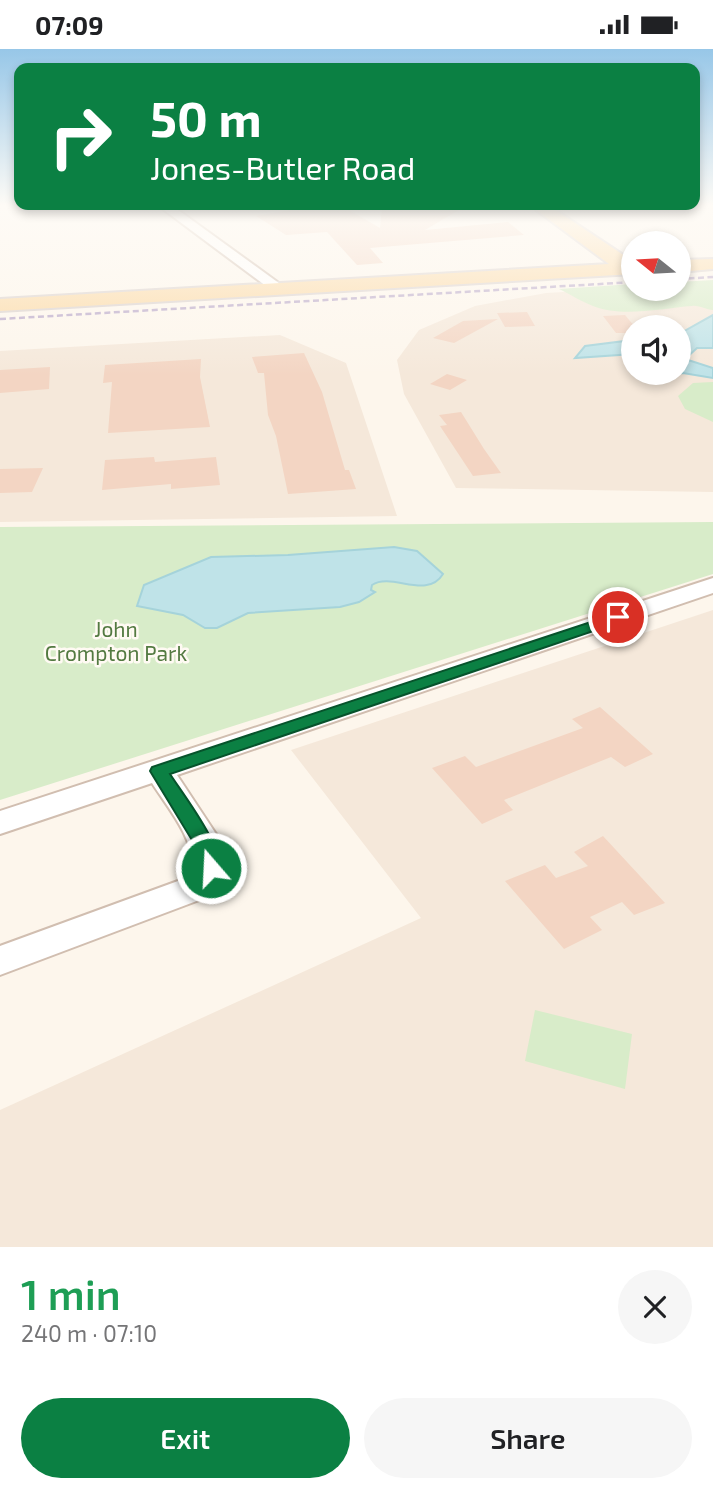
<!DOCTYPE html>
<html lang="en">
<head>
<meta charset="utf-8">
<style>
	:root { --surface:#fff; --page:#f6f6f6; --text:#202124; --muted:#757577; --accent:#0b8043 }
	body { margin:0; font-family:"Exo 2",sans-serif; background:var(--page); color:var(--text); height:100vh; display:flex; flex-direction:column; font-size:26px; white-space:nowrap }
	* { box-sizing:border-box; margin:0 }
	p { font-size:23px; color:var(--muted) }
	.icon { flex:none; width:38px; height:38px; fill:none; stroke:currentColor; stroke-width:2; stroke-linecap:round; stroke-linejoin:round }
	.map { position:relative; height:1198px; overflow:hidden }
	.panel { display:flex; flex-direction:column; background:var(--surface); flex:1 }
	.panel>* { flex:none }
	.hud { position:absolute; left:14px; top:14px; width:686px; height:147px; border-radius:14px; box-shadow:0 4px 10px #0003; background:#0b8043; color:#fff; overflow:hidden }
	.needle { width:46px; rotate:288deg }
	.fabs { position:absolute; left:621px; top:182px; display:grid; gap:14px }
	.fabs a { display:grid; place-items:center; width:70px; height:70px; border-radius:50%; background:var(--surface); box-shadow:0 4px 10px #0003; font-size:35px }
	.pin { position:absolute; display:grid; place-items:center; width:60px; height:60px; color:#fff; margin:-30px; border:4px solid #fff; border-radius:50%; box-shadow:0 2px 7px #0007 }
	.me { position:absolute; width:77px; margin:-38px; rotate:341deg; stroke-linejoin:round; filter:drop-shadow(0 0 5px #0008) }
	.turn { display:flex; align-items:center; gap:24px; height:147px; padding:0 21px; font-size:32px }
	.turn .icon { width:91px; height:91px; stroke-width:2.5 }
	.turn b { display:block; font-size:49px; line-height:60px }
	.round { display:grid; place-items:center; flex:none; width:74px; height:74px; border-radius:37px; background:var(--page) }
	.overview { display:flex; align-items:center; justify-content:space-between; height:119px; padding:0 21px }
	h1 { font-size:42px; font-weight:600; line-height:52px; color:#1e9e55 }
	.primary-button { display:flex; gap:14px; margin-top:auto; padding:14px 21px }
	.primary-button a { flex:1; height:80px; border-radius:42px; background:var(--accent); color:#fff; font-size:28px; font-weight:600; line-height:80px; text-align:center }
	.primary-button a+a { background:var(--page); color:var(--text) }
	.status { display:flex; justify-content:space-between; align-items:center; height:49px; padding:0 35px; background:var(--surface); direction:ltr }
	.status svg { height:19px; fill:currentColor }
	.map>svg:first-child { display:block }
	.residential { fill:#f5e8da; fill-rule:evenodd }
	.green { fill:#d8ecc9 }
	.water { fill:#bfe3e8; stroke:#a5d3da; stroke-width:2 }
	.building { fill:#f3d5c3 }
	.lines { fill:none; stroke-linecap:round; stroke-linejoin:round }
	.minor-casing { stroke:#d1beb0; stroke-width:4 }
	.major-casing { stroke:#dad1cd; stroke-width:4 }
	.minor { fill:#fff; fill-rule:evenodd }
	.major { fill:#fbd9a5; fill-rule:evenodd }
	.rail { stroke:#b9a8c9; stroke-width:2.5; stroke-dasharray:6 3.5; stroke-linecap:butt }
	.route { fill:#0b8043; stroke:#07532c; stroke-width:2 }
	.labels { text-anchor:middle; stroke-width:5; stroke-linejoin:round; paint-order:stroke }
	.park-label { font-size:21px; fill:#537a41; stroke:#fffaf3 }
</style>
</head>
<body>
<div class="status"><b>07:09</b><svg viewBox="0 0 49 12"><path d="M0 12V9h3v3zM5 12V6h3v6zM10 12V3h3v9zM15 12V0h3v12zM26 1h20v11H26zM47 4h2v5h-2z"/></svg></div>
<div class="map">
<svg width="713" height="1198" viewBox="0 0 713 1198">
	<rect width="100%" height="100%" fill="#fdf6ec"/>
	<path class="residential" d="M713,234V443L456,439L404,345L397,311L419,281L475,257L546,244L633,239L679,240ZM634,278H679V324H634Z
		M280,286L346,314L397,467L0,473V302Z
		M713,561V1198H0V1061L421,869L291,701Z"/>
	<path class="green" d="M713,231V261C706,261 699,256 692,257C662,259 623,269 593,257C582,253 570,245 559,240L633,235L634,240H679V233Z
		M713,333V373L685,360L678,347L693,334Z
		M713,473V525L0,751V478Z
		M535,961L632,985L625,1040L525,1012Z"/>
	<path class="water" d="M713,266V299H697L685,310L713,319V329L683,324L659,327L652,324H679V285Z
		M633,291V305L575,309L585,297Z
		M394,498L417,502L443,525C427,551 392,523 372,536L371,541L375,543L359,553L340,558L248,564L217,579H205L183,566L137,557L144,536L211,508L288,506Z"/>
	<path class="building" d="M307,158L319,161L344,158L380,179L382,158H464L425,181L508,173L524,186L370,199L383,214L357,216L327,183L286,186L256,167Z
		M527,263L535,277L505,278L497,264Z
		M625,266L635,278L634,284H616L603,267Z
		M498,270L454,294L433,289L463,272Z
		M304,304L322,343L345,421H349L356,440L288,445L276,387L268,366L264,324H258L252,308Z
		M201,310L200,328L210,378L108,384L112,333L103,334L105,316Z
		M50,318L49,340L0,344V321Z
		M447,325L467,331L450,341L430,335Z
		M461,363L484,400L501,424L473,427L440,377L447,376L439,366Z
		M154,408L155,413L216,408L220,436L171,440V435L102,441L105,411Z
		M43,419L32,443L0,444V420Z
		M600,658L653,705L625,718L611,708L504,751L513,761L482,775L432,719L465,707L476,718L583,679L572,670Z
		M603,787L665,854L634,866L622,853L590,868L602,881L564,900L505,832L545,816L556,829L588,817L574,803Z"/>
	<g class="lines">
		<defs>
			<path id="minor" d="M160,158H174L287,240L279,245L274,243Z
				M713,529V544L177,726L216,785L226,811L227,821L216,838L202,850L0,926V897L178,832L193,820C194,789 168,759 152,734L0,785V762Z"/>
			<path id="major" d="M532,158H551L634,213V225L0,262V250L609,215Z
				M713,210V220L679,223V211Z"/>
		</defs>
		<use href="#minor" class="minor-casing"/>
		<use href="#major" class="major-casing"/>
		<use href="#minor" class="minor"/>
		<use href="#major" class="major"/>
		<path class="rail" d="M679,230L713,228
			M0,270L634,233"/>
	</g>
	<linearGradient id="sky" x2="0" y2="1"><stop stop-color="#97c7e8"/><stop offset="0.48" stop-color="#fefbf6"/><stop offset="1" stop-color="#fefbf6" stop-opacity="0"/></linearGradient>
	<rect width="713" height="326" fill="url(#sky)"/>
	<path class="route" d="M618,564L623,565L625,568L623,572L170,725C182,744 229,804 218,825L211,827L203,825L198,801L150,722L152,718Z"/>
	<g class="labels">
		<g class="park-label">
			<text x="116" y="588">John<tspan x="116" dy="24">Crompton Park</tspan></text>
		</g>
	</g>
</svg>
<div class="fabs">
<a><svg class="needle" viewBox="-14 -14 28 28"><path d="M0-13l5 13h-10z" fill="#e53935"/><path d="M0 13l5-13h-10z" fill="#757577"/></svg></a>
<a><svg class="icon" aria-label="sound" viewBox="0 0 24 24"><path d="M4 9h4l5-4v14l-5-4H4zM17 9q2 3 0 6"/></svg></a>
</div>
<div class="pin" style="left:618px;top:568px;background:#d93025"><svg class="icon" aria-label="arrive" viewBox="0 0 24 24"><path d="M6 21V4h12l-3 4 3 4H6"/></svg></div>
<svg class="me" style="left:211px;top:819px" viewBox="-20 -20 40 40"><circle r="17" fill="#0b8043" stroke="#fff" stroke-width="3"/><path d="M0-11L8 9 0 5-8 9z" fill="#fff"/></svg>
<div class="hud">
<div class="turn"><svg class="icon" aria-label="right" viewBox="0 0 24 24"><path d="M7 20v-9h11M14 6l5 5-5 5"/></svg><div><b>50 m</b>Jones-Butler Road</div></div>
</div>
</div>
<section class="panel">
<div class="overview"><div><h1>1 min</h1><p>240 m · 07:10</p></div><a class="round"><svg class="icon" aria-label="close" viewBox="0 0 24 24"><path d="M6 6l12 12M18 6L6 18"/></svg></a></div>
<div class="primary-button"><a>Exit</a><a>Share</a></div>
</section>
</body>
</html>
